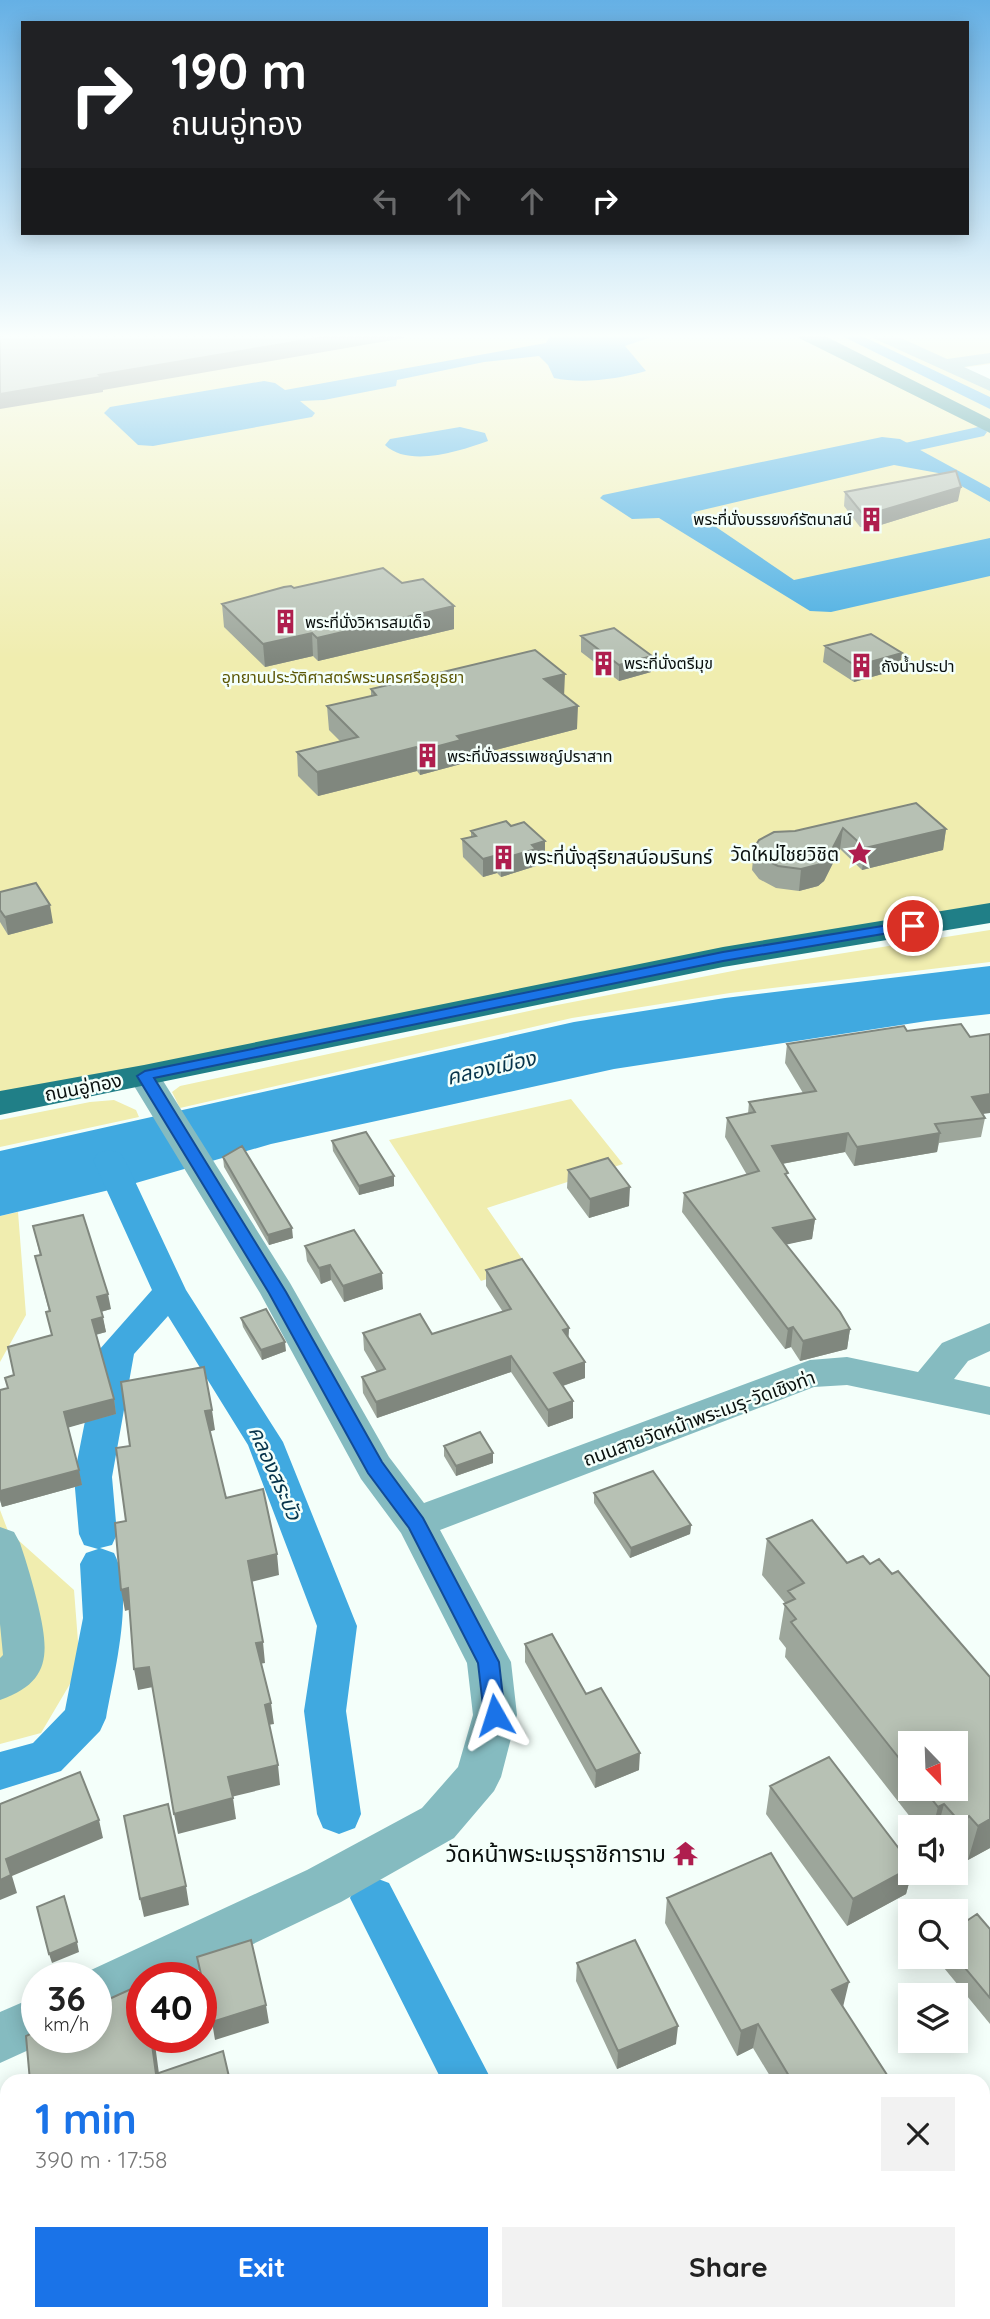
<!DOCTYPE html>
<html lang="en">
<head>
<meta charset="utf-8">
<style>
	:root { --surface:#fff; --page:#f2f2f2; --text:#222; --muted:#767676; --accent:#1a73e8 }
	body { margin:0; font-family:Quicksand,"Noto Sans Thai",sans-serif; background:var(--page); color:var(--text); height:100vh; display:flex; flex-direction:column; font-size:26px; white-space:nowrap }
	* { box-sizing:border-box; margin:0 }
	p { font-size:23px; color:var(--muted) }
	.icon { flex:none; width:38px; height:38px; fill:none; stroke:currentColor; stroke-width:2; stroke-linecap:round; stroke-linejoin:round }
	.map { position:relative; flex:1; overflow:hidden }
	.sheet { position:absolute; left:0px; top:2074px; width:990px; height:247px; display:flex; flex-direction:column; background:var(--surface); border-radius:21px 21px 0 0; box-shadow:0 4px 18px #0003 }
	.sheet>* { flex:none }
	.guide { position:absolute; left:21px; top:21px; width:948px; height:214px; border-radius:0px; box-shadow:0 4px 18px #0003; background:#202124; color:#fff; overflow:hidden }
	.needle { width:46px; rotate:157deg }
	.fabs { position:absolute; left:898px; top:1731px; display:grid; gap:14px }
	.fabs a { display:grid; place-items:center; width:70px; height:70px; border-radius:0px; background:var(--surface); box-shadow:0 4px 18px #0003; font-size:35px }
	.speed { position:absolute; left:21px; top:1962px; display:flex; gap:14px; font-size:35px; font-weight:700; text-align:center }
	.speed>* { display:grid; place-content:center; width:91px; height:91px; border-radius:50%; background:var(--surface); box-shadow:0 4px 18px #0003; line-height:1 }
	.speed small { font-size:18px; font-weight:400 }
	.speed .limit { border:10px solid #d22; background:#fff; color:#111 }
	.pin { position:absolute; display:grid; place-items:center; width:60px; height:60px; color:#fff; margin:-30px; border:4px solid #fff; border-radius:50%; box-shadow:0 2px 7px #0007 }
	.me { position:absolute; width:77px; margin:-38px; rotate:354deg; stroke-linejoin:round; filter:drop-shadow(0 0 5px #0008) }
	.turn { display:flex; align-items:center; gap:24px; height:147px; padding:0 35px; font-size:32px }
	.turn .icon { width:91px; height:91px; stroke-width:2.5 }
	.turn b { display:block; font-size:49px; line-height:60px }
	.lanes { display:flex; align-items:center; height:66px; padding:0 35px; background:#0003; justify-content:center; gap:35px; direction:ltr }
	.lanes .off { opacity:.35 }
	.round { display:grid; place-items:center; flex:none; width:74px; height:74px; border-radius:0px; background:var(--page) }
	.summary { display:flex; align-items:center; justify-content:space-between; height:119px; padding:0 35px }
	h1 { font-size:42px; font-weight:700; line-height:52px; color:var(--accent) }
	.action { display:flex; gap:14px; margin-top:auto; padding:14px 35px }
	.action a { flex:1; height:80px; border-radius:0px; background:var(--accent); color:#fff; font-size:28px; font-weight:700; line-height:80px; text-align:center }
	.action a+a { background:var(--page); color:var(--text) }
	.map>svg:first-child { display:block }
	.green { fill:#f0edaf }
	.water { fill:#40a9e0 }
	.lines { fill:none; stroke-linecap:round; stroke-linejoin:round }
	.canal { fill:#40a9e0; fill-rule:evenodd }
	.minor { fill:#85bbc0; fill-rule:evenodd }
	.major { fill:#207f87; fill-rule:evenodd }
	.wall { fill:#9da69b; fill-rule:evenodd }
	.shaded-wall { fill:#80877e }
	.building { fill:#b7c1b4; stroke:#80877e; stroke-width:2 }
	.route { fill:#1a73e8; stroke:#114b97; stroke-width:2 }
	.labels { text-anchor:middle; stroke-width:5; stroke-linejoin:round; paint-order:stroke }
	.far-poi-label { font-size:16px; fill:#0a100e; stroke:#f4fffa; text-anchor:start }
	.far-park-label { font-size:16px; fill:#5c5706; stroke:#f4fffa }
	.poi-label { font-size:19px; fill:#0a100e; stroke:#f4fffa; text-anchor:end }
	.street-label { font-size:19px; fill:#0a100e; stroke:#f4fffa }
	.water-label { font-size:21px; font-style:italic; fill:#06344b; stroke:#f4fffa }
	.near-poi-label { font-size:23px; fill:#0a100e; stroke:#f4fffa; text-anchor:end }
</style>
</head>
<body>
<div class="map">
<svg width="990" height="2319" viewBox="0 0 990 2319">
	<rect width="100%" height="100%" fill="#f4fffa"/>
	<path class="green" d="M0,334H990V364L962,368L990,390V906L0,1095Z
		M990,930V962L730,993L572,1018L180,1108L172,1092L180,1086L552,1006L743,969Z
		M571,1099L623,1164L487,1208L527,1266L481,1281L389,1140Z
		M114,1100L136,1110L139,1117L0,1147V1120L90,1102Z
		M18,1212L26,1315L0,1362V1216Z
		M0,1510L8,1531L74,1590L80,1667L41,1733L0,1744Z
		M339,2314H550L553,2319H341Z"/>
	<path class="water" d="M551,334H660L625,346L646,371C619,379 582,384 554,378L548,365L539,356L484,362L397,380L396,386L324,400L300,401L315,413L312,417L153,446L138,445L104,413L110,407L264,381L275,383L285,390L546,343Z
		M460,427L485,433L488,441C460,451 409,468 385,445L390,439Z
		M882,437L900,439L990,488V502L938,473L894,465L694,512L794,580L990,538V576L831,612L810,611L659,518L632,519L600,498L603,495Z
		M990,966V1014L927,1021L614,1069L271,1144L122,1187L0,1216V1151L574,1022L725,998Z"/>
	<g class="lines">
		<path class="canal" d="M838,334H858L990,397V409Z
			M978,427L984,428L987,432L984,436L897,455L888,450L891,446Z
			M109,1150L120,1153L125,1160L186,1290L283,1442L357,1626L346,1711L361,1814L355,1828L339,1834L323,1828L317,1814L304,1711L317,1626L248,1445L168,1316L134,1354L112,1477L117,1534L112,1545L100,1548L114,1553C135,1594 114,1673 106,1718L100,1731L61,1771L0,1790V1752L33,1743L65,1710L83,1618L80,1564L86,1553L98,1549L84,1545L79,1534L74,1477L99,1350L152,1290L93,1160L98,1153Z
			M373,1877L389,1883L492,2081H442L350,1898L357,1883Z
			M562,2314H616L619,2319H564Z"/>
		<path class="minor" d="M871,334H892L947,359L990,353V363L964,367L990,379V391L873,338Z
			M144,1066L155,1069L160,1076L290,1283L389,1457L424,1503L810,1360L847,1357L918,1372L942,1343L990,1323V1351L968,1361L954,1379L990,1387V1415L847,1385L814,1387L440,1530L511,1662L517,1715L501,1777L494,1791L454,1838L341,1902L182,1978H142V1997L96,2017V1978L78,1976L307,1870L422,1808L458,1767L473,1715L467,1663L401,1533L361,1479L260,1293L128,1076L133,1069Z
			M0,1527L14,1532L20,1543C27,1564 33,1584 38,1605C49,1652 52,1682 0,1700V1658L3,1655L0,1624Z
			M37,1996V2037L55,2038L0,2063V2012Z"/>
		<path class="major" d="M796,334H821L990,419V433L799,338Z
			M990,903V923L723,967L0,1115V1091L144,1065L723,947Z"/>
	</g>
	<path class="wall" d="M845,492L958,501L871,528L860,527L844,506Z
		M294,588L454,629L318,661L313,656L265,667L224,627L222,604Z
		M581,636L651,672L619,681L581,652Z
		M825,646L900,669L854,682L823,662Z
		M371,689L564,695L577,729L461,759V764L420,775L417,771L318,796L298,776L297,752L340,741L329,730L327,706L371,696Z
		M916,803L946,829L943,850L862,870L840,849L824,881L818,886L799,891L776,888L759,879L752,870L754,848L795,831Z
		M511,826L545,841V858L536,861V866L501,877L497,873L483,877L463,857L462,839L471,837V831Z
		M0,892L53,923L8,935L0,922Z
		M907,1031L982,1114L985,1118L981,1137L939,1143L937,1152L854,1166L845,1152L782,1164L788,1178L815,1219L812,1239L786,1244L850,1329L847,1349L800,1361L791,1347L785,1349L682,1212L684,1193L747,1175L725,1137L727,1118L748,1114L749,1102L803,1093L785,1063L787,1044Z
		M332,1141L394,1186L359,1195L333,1151Z
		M223,1157L293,1238L269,1245L224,1167Z
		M568,1170L629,1206L589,1218L567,1188Z
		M33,1226L111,1309L101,1312L106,1332L96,1335L114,1399L116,1414L68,1427L82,1485L2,1507L0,1500V1390L7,1388L14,1375L52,1335L46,1312L49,1311L35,1256L40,1255Z
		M305,1246L383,1289L344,1302L331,1280L321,1284L307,1261Z
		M486,1270L569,1328L568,1338L585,1378L563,1386L573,1418L548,1427L511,1372L377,1418L363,1393L362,1377L377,1372L364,1350L363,1333L432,1334L503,1312L486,1286Z
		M241,1318L286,1351L262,1360L243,1327Z
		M444,1446L493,1463L456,1476L444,1456Z
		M594,1493L691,1525L690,1534L630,1558L594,1503Z
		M812,1520L990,1848L968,1860L959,1850L956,1852V1827H918L785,1657L786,1648L779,1639L785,1603L762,1575L767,1539ZM910,1743L956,1788H910Z
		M525,1644L586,1694L639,1770L595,1788L525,1662Z
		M770,1786L910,1872H912L906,1894L847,1926L766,1814Z
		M667,1898L843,2007L891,2081H773L753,2048L737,2056L665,1923Z
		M990,1929V2024L935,1957L956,1956Z
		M577,1963L676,2044L617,2069L576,1981Z
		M831,2314H900L903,2317L990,2319H829Z"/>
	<path class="shaded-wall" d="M342,334H404V338L103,390V392L0,409V394L99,375Z
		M961,487L958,501L871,528L873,513Z
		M454,606V629L318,661L317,638Z
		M312,633L313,656L265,667L263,644Z
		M902,653L900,669L854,682L856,666Z
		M652,656L651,672L619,681V665Z
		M565,674L564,697L544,679Z
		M578,706L577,729L461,759V764L420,775V751L457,736Z
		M416,747L417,771L318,796L317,772Z
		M843,828L840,849L824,881L818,886L799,891L801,869Z
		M946,829L943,850L862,870L865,848Z
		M545,841V858L536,861V866L501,877V859L532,845Z
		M497,855V873L483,877V859Z
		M50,905L53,923L8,935L5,917Z
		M990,1094V1113L968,1116L972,1097Z
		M848,1133L845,1152L770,1166L772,1146Z
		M940,1133L937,1152L854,1166L857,1147Z
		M394,1176V1186L359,1195V1186Z
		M630,1187L629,1206L589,1218L590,1199Z
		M815,1219L812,1239L771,1248L773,1228Z
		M292,1228L293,1238L269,1245L268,1235Z
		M330,1265L331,1280L321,1284L319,1268Z
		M382,1273L383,1289L344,1302L343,1286Z
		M108,1294L111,1309L100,1312L97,1297Z
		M103,1317L106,1332L94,1335L92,1320Z
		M793,1327L791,1347L785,1349L788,1329Z
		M569,1328L568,1345L563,1330Z
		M850,1329L847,1349L800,1361L803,1341Z
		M285,1342L286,1351L262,1360L261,1350Z
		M511,1356V1372L377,1418L376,1402Z
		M585,1362V1378L553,1389L554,1373Z
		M114,1399L116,1414L67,1428L64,1412Z
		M573,1401V1418L548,1427V1410Z
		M212,1410L215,1430L208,1432L205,1411Z
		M493,1453V1463L456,1476V1466Z
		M79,1470L82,1485L2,1507L0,1500V1491Z
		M691,1525L690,1534L630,1558L631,1548Z
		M277,1554L279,1575L251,1582L248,1561Z
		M128,1588L132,1609L125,1611L121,1590Z
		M263,1642L265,1663L259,1664L256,1643Z
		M149,1667L153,1687L138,1690L134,1669Z
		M271,1703L274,1724L268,1725L265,1705Z
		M640,1753L639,1770L595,1788L596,1771Z
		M278,1765L280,1785L231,1797L228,1777Z
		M233,1798L236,1819L178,1834L174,1814Z
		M944,1804L938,1827H933L938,1807Z
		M969,1816L959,1850L956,1852V1834L959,1821Z
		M990,1819V1848L968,1860L978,1826Z
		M99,1820L103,1838L12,1876L17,1893L0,1900V1880L6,1859Z
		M910,1868V1872H912L906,1894L847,1926L853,1899Z
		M186,1886L189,1905L144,1917L140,1899Z
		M77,1942L79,1952L52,1963L49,1954Z
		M849,1982L843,2007L832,1990Z
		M266,2005L269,2023L215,2040L212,2022Z
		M758,2024L753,2048L737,2056L741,2031Z
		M678,2026L676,2044L617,2069L618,2051Z
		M151,2037H154L160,2081L156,2074Z
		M0,2250L7,2275V2283L0,2286Z"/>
	<path class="building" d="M0,334H342L99,375L101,377L0,394Z
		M956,471L961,487L873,513H862L845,492Z
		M383,568L402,583L423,579L454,606L317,638L312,633L263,644L222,604L284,587L291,586L294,588Z
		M614,628L652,656L619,665L581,636Z
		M871,634L902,653L856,666L825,646Z
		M535,650L565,674L544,679L578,706L457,736L461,740L420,751L416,747L317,772L297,752L358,737L327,706L376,695L371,689Z
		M916,803L946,829L865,848L843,828L827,859L821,864L801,869L778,866L761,858L754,848L759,840L774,832L795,831Z
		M506,821L511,826L524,822L545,841L532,845L536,849L501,859L497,855L483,859L462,839L476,836L471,831Z
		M36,883L50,905L5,917L0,910V892Z
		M961,1024L970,1037L990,1034V1094L972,1097L985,1118L935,1124L940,1133L857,1147L848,1133L772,1146L788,1173L785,1174L815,1219L773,1228L840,1312L850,1329L803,1341L793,1327L788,1329L684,1193L759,1171L727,1118L755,1112L749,1102L816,1091L787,1044L904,1026L907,1031Z
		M366,1132L394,1176L359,1186L332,1141Z
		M242,1146L292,1228L268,1235L223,1157Z
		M608,1158L630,1187L590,1199L568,1170Z
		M83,1215L108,1294L97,1297L103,1317L92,1320L114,1399L64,1412L79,1470L0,1491V1390L8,1388L5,1378L14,1375L8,1347L52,1335L46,1312L50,1311L35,1256L41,1255L33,1226Z
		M354,1230L382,1273L343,1286L330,1265L319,1268L305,1246Z
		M522,1259L569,1328L563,1330L585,1362L554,1373L573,1401L548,1410L511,1356L376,1402L362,1377L385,1369L363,1333L420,1314L432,1334L511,1309L486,1270Z
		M266,1309L285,1342L261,1350L241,1318Z
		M204,1367L212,1410L205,1411L226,1498L263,1489L277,1554L248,1561L263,1642L256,1643L271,1703L265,1705L278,1765L228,1777L233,1798L174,1814L149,1667L134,1669L128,1588L121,1590L115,1523L126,1521L116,1448L130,1446L121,1382Z
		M480,1432L493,1453L456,1466L444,1446Z
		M653,1471L691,1525L631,1548L594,1493Z
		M812,1520L847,1563L863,1556L870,1564L879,1559L892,1574L898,1571L990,1677V1819L978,1826L969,1816L959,1821L944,1804L938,1807L923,1788H956V1743H910V1772L791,1622L796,1619L784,1604L795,1599L788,1591L804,1583L767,1539Z
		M552,1634L586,1694L601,1688L640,1753L596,1771L525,1644Z
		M829,1757L910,1863V1868L853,1899L770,1786Z
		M80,1772L99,1820L6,1859L11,1875L0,1880V1804Z
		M168,1804L186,1886L140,1899L124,1816Z
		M771,1853L849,1982L832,1990L891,2081H792L758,2024L741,2031L667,1898Z
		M64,1896L77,1942L49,1954L37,1907Z
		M977,1914L990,1929V1998L955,1956L956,1928Z
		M251,1940L266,2005L212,2022L197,1957Z
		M635,1940L678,2026L618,2051L577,1963Z
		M142,1984V2037H151L156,2074L223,2051L230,2081H30L26,2036L37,2031V2037H96V2005Z
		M984,2260L990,2268V2319H853L850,2314H900L903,2317L907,2314H984Z
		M186,2314H208L209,2319H174Z"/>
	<linearGradient id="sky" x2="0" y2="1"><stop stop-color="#65b0e5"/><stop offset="0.51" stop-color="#fafffd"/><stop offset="1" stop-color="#fafffd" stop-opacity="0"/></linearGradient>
	<rect width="990" height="659" fill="url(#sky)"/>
	<path class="route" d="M913,921L920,926L918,928L723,961L154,1078L286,1292L382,1462L423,1518L499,1662L505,1715L502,1721L495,1724L487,1721L484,1715L478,1663L409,1528L368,1473L269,1293L137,1076L145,1071L723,952Z"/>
	<defs>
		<symbol id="building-bare" viewBox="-9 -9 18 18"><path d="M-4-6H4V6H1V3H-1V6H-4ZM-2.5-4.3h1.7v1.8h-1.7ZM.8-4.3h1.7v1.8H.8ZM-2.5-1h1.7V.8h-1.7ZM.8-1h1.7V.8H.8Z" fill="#af1e4e" stroke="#f4fffa" stroke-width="2.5" paint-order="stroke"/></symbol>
		<symbol id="sight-bare" viewBox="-9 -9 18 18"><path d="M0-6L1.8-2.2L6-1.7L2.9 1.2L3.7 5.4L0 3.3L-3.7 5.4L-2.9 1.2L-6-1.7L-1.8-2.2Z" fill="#af1e4e" stroke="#f4fffa" stroke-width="2.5" paint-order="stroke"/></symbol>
		<symbol id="temple-bare" viewBox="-9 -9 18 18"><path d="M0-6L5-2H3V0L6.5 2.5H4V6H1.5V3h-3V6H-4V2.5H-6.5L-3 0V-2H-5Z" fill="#af1e4e" stroke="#f4fffa" stroke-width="2.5" paint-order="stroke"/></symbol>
	</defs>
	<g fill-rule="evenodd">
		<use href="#building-bare" x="854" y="502" width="35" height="35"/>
		<use href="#building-bare" x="268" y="604" width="35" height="35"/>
		<use href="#building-bare" x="586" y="646" width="35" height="35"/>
		<use href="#building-bare" x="844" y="648" width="35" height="35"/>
		<use href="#building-bare" x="410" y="738" width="35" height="35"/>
		<use href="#sight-bare" x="842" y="836" width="35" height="35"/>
		<use href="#building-bare" x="486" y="840" width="35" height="35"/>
		<use href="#temple-bare" x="668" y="1836" width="35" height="35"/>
	</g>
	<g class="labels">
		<g class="far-poi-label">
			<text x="852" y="525" text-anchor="end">พระที่นั่งบรรยงก์รัตนาสน์</text>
			<text x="305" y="628">พระที่นั่งวิหารสมเด็จ</text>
			<text x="624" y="669">พระที่นั่งตรีมุข</text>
			<text x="881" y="672">ถังน้ำประปา</text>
			<text x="447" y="762">พระที่นั่งสรรเพชญ์ปราสาท</text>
		</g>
		<g class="far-park-label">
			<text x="343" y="683">อุทยานประวัติศาสตร์พระนครศรีอยุธยา</text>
		</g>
		<g class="poi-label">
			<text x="839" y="861">วัดใหม่ไชยวิชิต</text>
			<text x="524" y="864" text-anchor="start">พระที่นั่งสุริยาสน์อมรินทร์</text>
		</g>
		<g class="street-label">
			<text transform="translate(83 1087) rotate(-11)" y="7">ถนนอู่ทอง</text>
			<text transform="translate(699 1418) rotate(-20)" y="7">ถนนสายวัดหน้าพระเมรุ-วัดเชิงท่า</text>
		</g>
		<g class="water-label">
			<text transform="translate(491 1068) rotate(-13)" y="7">คลองเมือง</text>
			<text transform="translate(275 1473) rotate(66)" y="7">คลองสระบัว</text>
		</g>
		<g class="near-poi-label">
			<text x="666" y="1862">วัดหน้าพระเมรุราชิการาม</text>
		</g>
	</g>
</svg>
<div class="fabs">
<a><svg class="needle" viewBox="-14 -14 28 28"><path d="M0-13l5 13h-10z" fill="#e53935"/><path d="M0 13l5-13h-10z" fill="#767676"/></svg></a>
<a><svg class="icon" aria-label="sound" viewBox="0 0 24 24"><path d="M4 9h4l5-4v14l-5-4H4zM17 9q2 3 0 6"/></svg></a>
<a><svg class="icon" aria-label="search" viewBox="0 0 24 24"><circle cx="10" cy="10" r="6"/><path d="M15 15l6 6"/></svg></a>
<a><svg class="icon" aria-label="layers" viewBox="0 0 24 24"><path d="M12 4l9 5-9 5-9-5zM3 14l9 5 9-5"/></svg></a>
</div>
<div class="speed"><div>36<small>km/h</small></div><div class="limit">40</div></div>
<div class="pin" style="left:913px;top:926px;background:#d93025"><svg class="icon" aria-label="arrive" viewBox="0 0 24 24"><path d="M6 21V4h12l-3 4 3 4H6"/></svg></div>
<svg class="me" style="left:495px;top:1715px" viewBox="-20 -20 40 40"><path d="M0-17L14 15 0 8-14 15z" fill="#1a73e8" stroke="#fff" stroke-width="4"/></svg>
<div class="guide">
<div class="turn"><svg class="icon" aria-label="right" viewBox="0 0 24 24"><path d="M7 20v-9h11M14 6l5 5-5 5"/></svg><div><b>190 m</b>ถนนอู่ทอง</div></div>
<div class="lanes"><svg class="icon off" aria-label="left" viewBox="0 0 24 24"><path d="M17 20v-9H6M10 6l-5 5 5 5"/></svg><svg class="icon off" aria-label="ahead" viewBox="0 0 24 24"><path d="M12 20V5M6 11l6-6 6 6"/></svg><svg class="icon off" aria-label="ahead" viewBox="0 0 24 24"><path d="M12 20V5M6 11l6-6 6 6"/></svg><svg class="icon" aria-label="right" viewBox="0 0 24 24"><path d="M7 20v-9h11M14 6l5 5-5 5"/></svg></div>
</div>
<section class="sheet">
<div class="summary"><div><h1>1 min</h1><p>390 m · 17:58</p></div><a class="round"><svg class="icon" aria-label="close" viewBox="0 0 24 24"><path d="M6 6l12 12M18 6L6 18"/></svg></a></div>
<div class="action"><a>Exit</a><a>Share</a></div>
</section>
</div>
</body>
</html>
